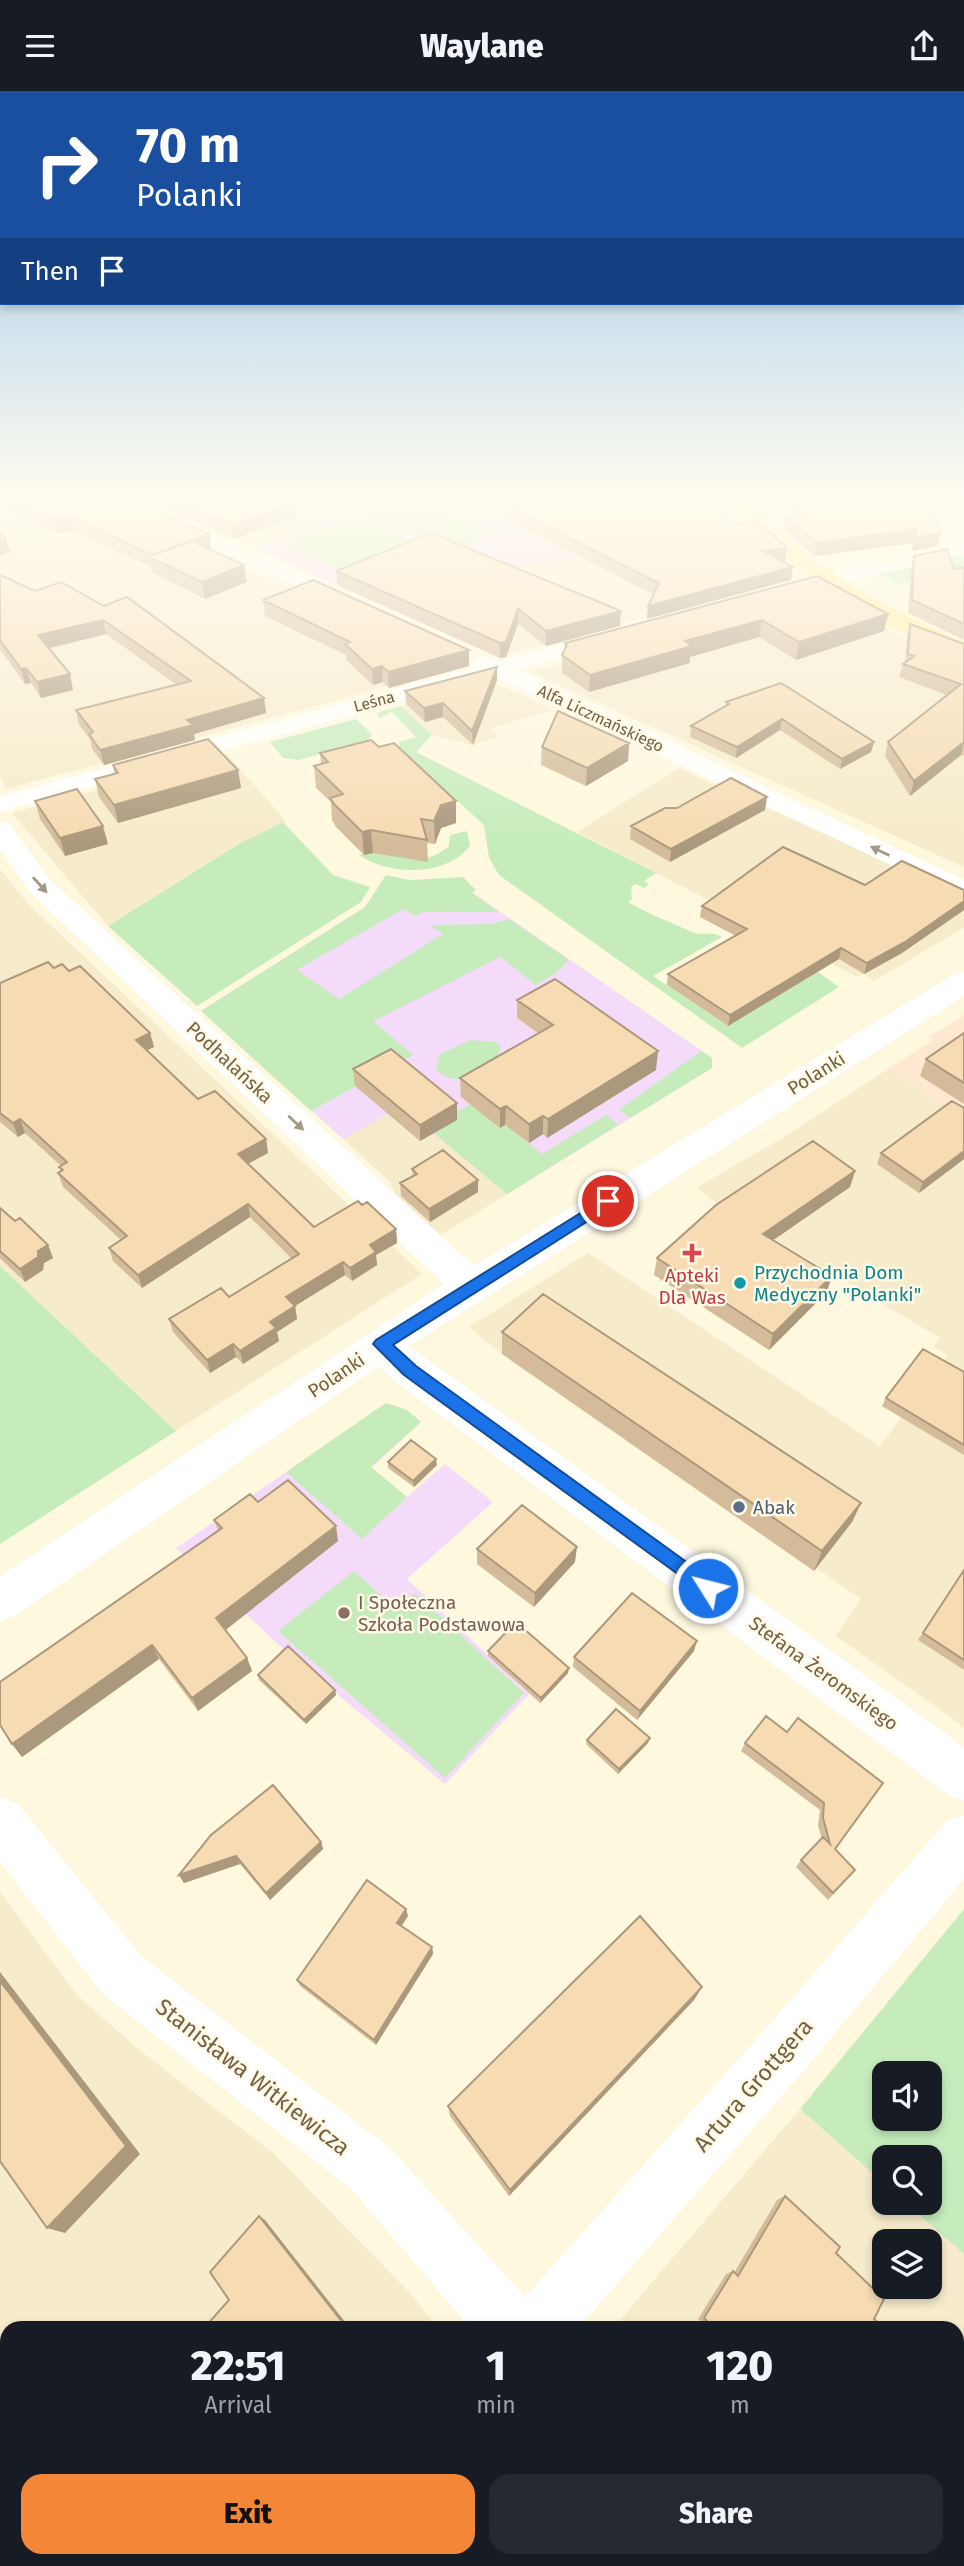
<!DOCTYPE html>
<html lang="en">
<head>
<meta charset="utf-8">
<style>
	:root { --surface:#171b24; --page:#242831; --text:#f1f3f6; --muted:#9ea1a6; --accent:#f48637 }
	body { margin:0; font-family:"Fira Sans",sans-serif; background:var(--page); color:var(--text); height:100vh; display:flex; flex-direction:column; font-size:26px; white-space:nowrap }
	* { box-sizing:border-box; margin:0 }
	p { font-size:23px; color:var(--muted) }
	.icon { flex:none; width:38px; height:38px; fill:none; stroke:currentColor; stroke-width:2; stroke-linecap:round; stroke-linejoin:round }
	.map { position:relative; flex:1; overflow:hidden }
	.sheet { position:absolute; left:0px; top:2230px; width:964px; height:247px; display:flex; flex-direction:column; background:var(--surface); border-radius:21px 21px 0 0; box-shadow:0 4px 10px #0003 }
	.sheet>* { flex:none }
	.hud { position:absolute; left:0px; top:0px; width:964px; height:214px; box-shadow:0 4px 10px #0003; background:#1a4fa0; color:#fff; overflow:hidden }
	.tools { position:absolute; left:872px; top:1970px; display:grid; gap:14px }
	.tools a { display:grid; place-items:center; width:70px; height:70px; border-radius:14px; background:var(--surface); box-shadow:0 4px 10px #0003; font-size:35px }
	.pin { position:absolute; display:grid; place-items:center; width:60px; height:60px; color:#fff; margin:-30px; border:4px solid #fff; border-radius:50%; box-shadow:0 2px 7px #0007 }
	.me { position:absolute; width:77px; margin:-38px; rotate:306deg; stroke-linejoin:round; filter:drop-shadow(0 0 5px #0008) }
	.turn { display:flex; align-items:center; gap:24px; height:147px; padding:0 21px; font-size:32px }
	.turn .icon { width:91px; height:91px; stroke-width:2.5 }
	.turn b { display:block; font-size:49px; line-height:60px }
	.then { display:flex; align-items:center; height:66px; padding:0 21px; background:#0003; gap:14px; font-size:26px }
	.eta { display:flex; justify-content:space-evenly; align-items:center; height:119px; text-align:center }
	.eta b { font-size:42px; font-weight:800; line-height:49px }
	.action { display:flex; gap:14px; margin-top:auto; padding:14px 21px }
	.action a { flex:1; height:80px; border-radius:21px; background:var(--accent); color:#111; font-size:28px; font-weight:800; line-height:80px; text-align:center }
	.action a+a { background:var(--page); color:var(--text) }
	header { display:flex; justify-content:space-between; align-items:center; height:91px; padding:0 21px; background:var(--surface); font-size:32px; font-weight:800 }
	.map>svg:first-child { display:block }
	.residential { fill:#f6ebcb; fill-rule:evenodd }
	.commercial { fill:#ffe8d1 }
	.education { fill:#f5dbfa }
	.green { fill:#c6ecbc; fill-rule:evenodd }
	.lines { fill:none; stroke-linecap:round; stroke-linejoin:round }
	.minor { fill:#fff; fill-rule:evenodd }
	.major { fill:#ffec94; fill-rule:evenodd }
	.wall { fill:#d4bc9a }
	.shaded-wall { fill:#ac997d }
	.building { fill:#f6dbb3; stroke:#ac997d; stroke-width:2 }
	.oneway { fill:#a69785 }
	.route { fill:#1a73e8; stroke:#114b97; stroke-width:2 }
	.health-dot { fill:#e0444e; stroke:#fffae6; stroke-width:2.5 }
	.culture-dot { fill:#0f9aa8; stroke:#fffae6; stroke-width:2.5 }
	.service-dot { fill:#5c6f8a; stroke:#fffae6; stroke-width:2.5 }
	.education-dot { fill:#8d6e63; stroke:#fffae6; stroke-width:2.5 }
	.labels { text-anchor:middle; stroke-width:5; stroke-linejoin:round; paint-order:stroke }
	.far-street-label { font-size:16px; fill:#765f44; stroke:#fffae6 }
	.street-label { font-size:19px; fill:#765f44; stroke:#fffae6 }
	.culture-label { font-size:19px; fill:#0d838f; stroke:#fffae6; text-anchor:start }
	.health-label { font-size:19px; fill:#be3a42; stroke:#fffae6 }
	.service-label { font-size:19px; fill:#4e5e75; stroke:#fffae6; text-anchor:start }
	.education-label { font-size:19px; fill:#785e54; stroke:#fffae6; text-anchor:start }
	.near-street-label { font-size:23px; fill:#765f44; stroke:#fffae6 }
</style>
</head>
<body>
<header><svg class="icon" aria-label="menu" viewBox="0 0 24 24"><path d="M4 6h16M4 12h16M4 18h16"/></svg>Waylane<svg class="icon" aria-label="share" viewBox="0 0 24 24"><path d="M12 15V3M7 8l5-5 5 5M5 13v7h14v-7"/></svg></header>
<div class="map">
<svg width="964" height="2475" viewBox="0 0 964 2475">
	<rect width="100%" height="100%" fill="#fef8de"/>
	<path class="residential" d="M0,408H94L460,576L6,698L0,684Z
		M145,408H378L255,457Z
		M515,408H701L680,517L498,566L458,478L578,466L508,429L486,424Z
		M818,503L964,575V776L530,581Z
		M492,591L553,619L491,637L499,646L470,654L432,644L401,615Z
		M227,663L286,730L239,753L108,835L12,722Z
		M679,677L964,806V836L874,890L864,883L857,886L577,741Z
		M0,778L29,814L422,1183L176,1340L0,1175Z
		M888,978L964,1027V1636L836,1545L861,1508L816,1477L814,1480L502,1263L469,1236L588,1162L880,1355L948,1264L934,1256L940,1247L726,1119L696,1097L791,1042Z
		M388,1023L420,1050L434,1042L507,1103L441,1144L398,1107L389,1090L343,1048Z
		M0,1801L77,1904L139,1959L272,2061L408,2200L431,2228L432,2236H7V2469H249L244,2475H0Z
		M800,2018L884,2092V2112H906L964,2163V2475H880L874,2469H957V2236H614ZM884,2151H929V2196H884Z
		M422,2469H652L657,2475H417Z"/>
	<path class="commercial" d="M964,924V1027L888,978L933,949L929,946Z"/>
	<path class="education" d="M378,408H425L508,429L579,467L458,478L379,513L255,457Z
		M472,801L712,967V977L507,1103L434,1043L420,1050L388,1023L343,1048L201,920L365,816Z
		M386,1312L407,1319L421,1331L371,1377L407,1406L445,1373L493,1411L407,1488L529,1603L445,1693L281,1556L176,1457Z"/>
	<path class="green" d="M385,408H412L495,441L449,461L352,422Z
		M425,408H515L486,424Z
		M353,426L420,453L352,482L286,453Z
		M964,462V479L896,493L876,480Z
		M401,615L432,644L416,661L656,782L644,790L649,793L644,797L636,793L631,796L632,808L628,811C651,824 672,832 695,842C705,845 711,840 722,846L653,885L728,935L818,881L839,896L742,957L499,784L489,767L484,734L400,658L399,651L416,646L392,621L380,627L376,622Z
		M356,628L372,643L367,651L298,669L283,667L270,651Z
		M283,731L333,784L370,796L361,811L197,915L108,835L239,753Z
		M467,740L470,755C445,786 391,785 359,764L386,758C406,773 431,771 449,755L450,744Z
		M386,784L410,789L463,786L476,799L472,802L499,821H423L415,825L403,818L297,879L339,908L443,843L429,834L491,833L509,828L569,869L556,882L536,894L500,866L373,930L413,964L311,1020L201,920L365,816Z
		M470,949L496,951L501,956C494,981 455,1001 436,978L439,964Z
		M701,960L712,967V977L630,1027L619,1019Z
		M475,1010L500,1037L505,1034L542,1063L606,1024L618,1034L507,1103L429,1038Z
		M0,1175L176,1340L0,1453Z
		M386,1312L407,1319L421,1331L371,1376L407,1406L362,1448L286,1381Z
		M354,1480L396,1518L415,1502L524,1602L445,1687L278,1540Z
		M964,1818V2163L906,2112H929V2067H884V2092L800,2018ZM884,1983H929V2028H884Z"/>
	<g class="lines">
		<path class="minor" d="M111,408H137L362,509L365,514L362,519H346Z
			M964,452V464L789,504L778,498L781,493Z
			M616,538L624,540L627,545L624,550L518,579L964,789V809L494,585L0,721V705L476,576L473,572L477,567L485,565L499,570Z
			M0,731L10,733L49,788L474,1175L953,884L964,881V905L409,1255L964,1656V1710L947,1703L396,1291L379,1275L16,1524L0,1531V1485L444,1193L29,800L0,758Z
			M0,1706L18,1713L141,1865L392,2059L525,2206L760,1944L946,1731L964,1724V1788L800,1984L579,2236H470L352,2099L103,1903L0,1771Z
			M303,2469H372L370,2475H301Z
			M688,2469H757L759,2475H690Z"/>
		<path class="major" d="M728,408H748C807,474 883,517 964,550V565C888,546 773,472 728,408Z"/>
	</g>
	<path class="wall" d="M0,408H133L211,457L209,458L247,491L205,508L152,482L151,476L71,439L60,443L0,416Z
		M144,408H287L294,411L296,425L234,448Z
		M549,408H711L734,434L787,457L785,470H782L791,489L647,528L648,515L653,503L508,429V416L549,413Z
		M787,408H930L938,455L912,460L913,452L815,465L783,439L785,426L794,424Z
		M914,465L954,478L964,476V549L908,522L911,478Z
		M336,480L620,535L546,555L518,533L506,566L500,567L337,494Z
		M0,484L35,500L61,491L264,607L266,622L194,643L195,649L104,674L92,658L90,648L79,634L76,619L177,594L106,543L49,557L73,599L41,607L31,592L25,593L0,558Z
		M817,485L888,523L884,540L796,569L759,546L690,566V572L589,601L562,582V564L565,560V552Z
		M263,509L469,559V575L389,597L383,591L373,594L346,569V564L265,525Z
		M910,533L964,553V665L961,664L910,705L885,665L888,651L947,604L899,586L903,573L905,571L907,547Z
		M497,576V589L473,654L443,626L425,631L406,613L405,600Z
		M781,592L871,661L840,678L780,639L736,667L690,646L691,635L726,614V611Z
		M629,652L628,670L586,695L541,674L542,656Z
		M379,656L456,710V732L441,737L435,753L427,752L428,771L373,762L364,764L336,736L332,729L331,711L316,697L314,675L321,673L320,662Z
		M113,674L238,679L241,697L118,732L99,706L95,688L114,683Z
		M35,710L108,753L65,765L40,728Z
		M765,719L670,771L630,748L631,735Z
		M865,794L964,799V819L902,862L864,883L839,868L728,935L667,894L668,883L736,845L700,826L702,815Z
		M54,877L69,880L150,942L154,956L146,959L198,1008L266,1048L268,1062L248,1073L314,1136L396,1138L397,1152L376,1164L377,1174L352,1190L345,1184L295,1215L297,1228L277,1241L279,1250L243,1273L236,1266L210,1282L173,1241L169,1228L229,1206L292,1168L250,1126L142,1197L113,1170L109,1157L121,1149L63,1096L58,1082L61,1080L59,1076L61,1075L25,1042L18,1046L0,1031V892Z
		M517,909L656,979L547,1047L543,1043L529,1052L505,1034L500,1037L461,1006L460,987L538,942L517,927Z
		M964,942V1013L920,985L926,968Z
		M353,978L457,1029L420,1050L355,995Z
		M964,1017V1068L919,1102L877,1073L881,1062Z
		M412,1078L478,1089V1101L430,1131L401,1105L400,1092L413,1085Z
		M855,1080L850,1096L773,1149L827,1201L769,1259L654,1184L657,1167Z
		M0,1117L15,1130L48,1154L53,1167L44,1172L43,1179L25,1191L0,1167Z
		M502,1241L861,1412L852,1431L814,1480L502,1263Z
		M964,1281V1364L882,1315L886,1307Z
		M388,1371L437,1374L414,1396L388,1377Z
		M258,1411L338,1450L225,1539L247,1567L252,1580L198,1620L159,1568L22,1666L12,1653L218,1440L214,1429Z
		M477,1458L575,1471L534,1516L477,1473Z
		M964,1479V1579L918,1549Z
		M488,1560L568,1582L540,1612L488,1565Z
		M694,1560L637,1629L573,1576L574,1566Z
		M258,1584L335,1599L336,1604L306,1633L259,1589Z
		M787,1641L883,1692L835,1758L855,1779L828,1809L796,1776L801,1769L822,1747L818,1735L820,1719L741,1660L745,1652Z
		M650,1647L648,1652L618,1683L586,1653L587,1649Z
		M211,1744L321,1751L323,1758L270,1809L240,1773L184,1792L179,1784Z
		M408,1825L401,1835L432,1856L433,1863L376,1954L300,1895L297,1889Z
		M702,1896L694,1909L509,2105L450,2025L448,2015Z
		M785,2105L836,2162L874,2228L883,2236H706L698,2228L726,2183L733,2180L734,2182L777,2109Z
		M964,2326V2453L957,2450V2340Z
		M489,2469H531L534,2475H487V2473Z"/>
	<path class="shaded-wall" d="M294,411L296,425L234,448L232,434Z
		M68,425L71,439L60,443L56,429Z
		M916,438L913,452L815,465L817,452Z
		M941,442L938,455L912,460L916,447Z
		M209,443L211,457L166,474L152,464Z
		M6,447L10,461L0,465V449Z
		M787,457L785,470L761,473L763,460Z
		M244,474L247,491L205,508L202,491Z
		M793,476L791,489L647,528L648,515Z
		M518,518V533L506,566L500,567V552Z
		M621,520L620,535L546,555V540Z
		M888,523L884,540L796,569L799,551Z
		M103,529L106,543L42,559L38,544Z
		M762,529L759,546L690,566V572L589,601L590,584L685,550Z
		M469,559V575L389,597L388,581Z
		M382,575L383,591L373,594L372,578Z
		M497,576V589L473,654L472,640Z
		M26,577L31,592L25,593L21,578Z
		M70,583L73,599L41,607L37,591Z
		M264,607L266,622L194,643L195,649L104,674L100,659L187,629Z
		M443,612V626L425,631L424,617Z
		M782,628L780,639L736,667L737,656Z
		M874,651L871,661L840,678L842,668Z
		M964,651L961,664L910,705L914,690Z
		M629,652L628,670L586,695L587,677Z
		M238,679L241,697L118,732L114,714Z
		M767,706L765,719L670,771L671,758Z
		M456,710V732L441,737L435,753L434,730L441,714Z
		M103,735L108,753L65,765L60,747Z
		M371,739L373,762L364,764L362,741Z
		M964,810V819L902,862L864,883L867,872Z
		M841,857L839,868L728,935L730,924Z
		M150,942L154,956L139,963L136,949Z
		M658,960L656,979L547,1047L548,1028Z
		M457,1012V1029L420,1050V1034Z
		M506,1015L505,1034L500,1037V1018Z
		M543,1025V1043L529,1052V1033Z
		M20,1028L25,1042L18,1046L13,1032Z
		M266,1048L268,1062L240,1077L238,1063Z
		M964,1060V1068L919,1102L923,1091Z
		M855,1080L850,1096L759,1159L763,1143Z
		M478,1089V1101L430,1131L429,1118Z
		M248,1113L250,1126L142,1197L138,1184Z
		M396,1138L397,1152L376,1164L377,1174L352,1190L350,1177L370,1154Z
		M48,1154L53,1167L44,1172L43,1179L25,1191L20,1178L38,1160Z
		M343,1171L345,1184L295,1215L297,1228L277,1241L279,1250L243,1273L240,1260L270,1231L286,1206Z
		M832,1185L827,1201L769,1259L773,1243Z
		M233,1253L236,1266L210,1282L207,1269Z
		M436,1368L437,1374L414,1396L413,1390Z
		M861,1412L852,1431L814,1480L822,1460Z
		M336,1435L338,1450L222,1542L216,1527Z
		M577,1456L575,1471L534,1516L535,1502Z
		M697,1550L694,1560L637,1629L640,1620Z
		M152,1554L159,1568L22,1666L12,1653Z
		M247,1567L252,1580L198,1620L192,1607Z
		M569,1577L568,1582L540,1612L541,1607Z
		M335,1599L336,1604L306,1633L304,1629Z
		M650,1647L648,1652L618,1683L619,1678Z
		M321,1751L323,1758L270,1809L266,1802Z
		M236,1765L240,1773L184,1792L179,1784Z
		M406,1818L408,1825L399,1839L397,1832Z
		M432,1856L433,1863L376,1954L374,1949Z
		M0,1881L140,2063L65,2142L47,2137L0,1890Z
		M702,1896L694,1909L509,2105L510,2099Z
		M259,2125L265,2129L349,2236H346Z"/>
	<path class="building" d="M10,408H133L209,443L152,464L68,425L56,429Z
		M173,408H287L294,411L232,434Z
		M551,408H711L734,434L757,430L787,457L763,460L793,476L648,515L659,492L508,416L552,412Z
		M795,408H930L941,442L916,447V438L817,452L785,426L801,423Z
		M0,442L6,447L0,449Z
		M431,442L621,520L546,540L518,518L506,551L500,552L336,480Z
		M191,450L244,474L202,491L149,466Z
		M947,458L954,478L964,476V533L912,509L914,465Z
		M0,484L35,500L61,491L104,515L127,506L264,607L187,629L193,634L100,659L89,643L93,641L76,619L191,590L103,529L38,544L70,583L37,591L26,577L21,578L0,549Z
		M817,485L888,523L799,551L762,529L685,550L692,555L590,584L562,564L567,554L565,552Z
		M313,489L469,559L388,581L382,575L372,578L345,553L350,551L263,509Z
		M910,533L964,553V651L914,690L888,651L961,593L903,573L914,565L908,563Z
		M497,576L472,640L443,612L424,617L405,600Z
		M781,592L874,651L842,668L782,628L737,656L691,635L729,613L726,611Z
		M558,620L629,652L587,677L542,656Z
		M208,648L238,679L114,714L95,688L118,682L113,674Z
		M371,649L379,656L394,652L456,710L441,714L434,730L421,728L427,749L371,739L362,741L334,713L330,707L343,703L314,675L328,671L320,662Z
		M731,687L767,706L671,758L631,735L665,717H677Z
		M77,698L103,735L60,747L35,710Z
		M783,756L865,794L902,770L964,799V810L905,851L867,872L841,857L730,924L668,883L747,838L702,815Z
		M48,871L54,877L62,873L69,880L80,875L150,942L136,949L198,1008L215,1000L266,1048L238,1063L314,1136L358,1110L362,1114L367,1111L396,1138L370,1154L376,1161L350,1177L343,1171L286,1206L295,1215L270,1231L276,1237L240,1260L233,1253L207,1269L169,1228L221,1197L229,1206L299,1163L248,1113L138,1184L109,1157L127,1145L58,1082L63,1079L59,1076L67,1071L20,1028L13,1032L0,1022V892Z
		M555,888L658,960L548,1028L543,1025L529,1033L506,1015L500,1018L460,987L553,934L517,909Z
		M964,942V992L926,968Z
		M391,958L457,1012L420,1034L353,978Z
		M952,1010L964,1017V1060L923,1091L881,1062Z
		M813,1050L855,1080L763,1143L832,1185L773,1243L657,1167L716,1114Z
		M443,1059L478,1089L429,1118L400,1092L417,1083L412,1078Z
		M0,1117L15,1130L20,1127L48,1154L38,1160V1166L20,1178L0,1160Z
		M543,1203L861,1412L822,1460L502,1241Z
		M923,1258L964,1281V1354L886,1307Z
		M411,1349L436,1368L413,1390L388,1371Z
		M288,1389L336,1435L216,1527L247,1567L192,1607L152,1554L12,1653L0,1634V1591L222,1437L214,1429L250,1403L258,1411Z
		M522,1414L577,1456L535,1502L477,1458Z
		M964,1479V1569L923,1542Z
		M632,1502L697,1550L640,1620L574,1566Z
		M516,1531L569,1577L541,1607L488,1560Z
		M288,1555L335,1599L304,1629L258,1584Z
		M616,1618L650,1647L619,1678L587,1649Z
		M766,1625L787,1641L798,1627L883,1692L835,1758L855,1779L833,1802L801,1769L823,1746L830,1753L823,1727L824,1712L745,1652Z
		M273,1694L321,1751L266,1802L236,1765L179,1784L211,1744Z
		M367,1789L406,1818L397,1832L432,1856L374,1949L297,1889Z
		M640,1825L702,1896L510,2099L448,2015Z
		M0,1890L126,2055L47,2137L0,2070Z
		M785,2105L840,2156L836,2162L884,2208L874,2228L883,2236H713L704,2227L733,2180L738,2185Z
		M259,2125L346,2236H205L229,2209L210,2181Z
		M964,2357V2449L959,2443L957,2438V2419L961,2411L957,2408V2371Z
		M494,2469H528L532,2475H490Z"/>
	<defs><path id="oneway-solid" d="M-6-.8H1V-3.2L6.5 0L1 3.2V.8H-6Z" transform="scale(1.75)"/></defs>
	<g class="oneway">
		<use href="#oneway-solid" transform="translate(880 760) rotate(-154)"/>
		<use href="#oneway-solid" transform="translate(40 794) rotate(48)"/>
		<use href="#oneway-solid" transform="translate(296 1032) rotate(43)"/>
	</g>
	<linearGradient id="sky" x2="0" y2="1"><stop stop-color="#92c2e8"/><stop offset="0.54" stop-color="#fffcf0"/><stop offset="1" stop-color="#fffcf0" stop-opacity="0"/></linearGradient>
	<rect width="964" height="755" fill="url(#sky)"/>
	<path class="route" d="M608,1105L615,1110L613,1114L393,1254L416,1275L714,1491L717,1497L714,1503L708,1505L404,1284L373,1253L376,1249Z"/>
	<path class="health-dot" d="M688.5 1151.5h7v7h7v7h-7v7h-7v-7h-7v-7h7z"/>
	<circle class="culture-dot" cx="740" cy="1192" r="7"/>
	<circle class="service-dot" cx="739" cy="1416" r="7"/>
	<circle class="education-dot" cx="344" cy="1522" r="7"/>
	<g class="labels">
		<g class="far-street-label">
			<text transform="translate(374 610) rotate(-15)" y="6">Leśna</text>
			<text transform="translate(601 627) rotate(25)" y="6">Alfa Liczmańskiego</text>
		</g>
		<g class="street-label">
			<text transform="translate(230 971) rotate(43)" y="7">Podhalańska</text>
			<text transform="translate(816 982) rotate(-32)" y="7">Polanki</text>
			<text transform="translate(336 1284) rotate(-34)" y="7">Polanki</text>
			<text transform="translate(824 1582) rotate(36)" y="7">Stefana Żeromskiego</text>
		</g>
		<g class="culture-label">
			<text x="754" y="1188">Przychodnia Dom<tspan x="754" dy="22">Medyczny "Polanki"</tspan></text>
		</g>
		<g class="health-label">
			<text x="692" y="1191">Apteki<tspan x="692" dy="22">Dla Was</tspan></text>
		</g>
		<g class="service-label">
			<text x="753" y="1423">Abak</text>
		</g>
		<g class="education-label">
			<text x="358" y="1518">I Społeczna<tspan x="358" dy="22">Szkoła Podstawowa</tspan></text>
		</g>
		<g class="near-street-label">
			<text transform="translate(253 1986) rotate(38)" y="8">Stanisława Witkiewicza</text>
			<text transform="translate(753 1994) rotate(-49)" y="8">Artura Grottgera</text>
		</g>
	</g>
</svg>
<div class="tools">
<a><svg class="icon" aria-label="sound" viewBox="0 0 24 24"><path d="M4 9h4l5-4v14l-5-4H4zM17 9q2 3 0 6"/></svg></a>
<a><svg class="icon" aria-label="search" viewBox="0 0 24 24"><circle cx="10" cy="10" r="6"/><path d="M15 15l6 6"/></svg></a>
<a><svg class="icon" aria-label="layers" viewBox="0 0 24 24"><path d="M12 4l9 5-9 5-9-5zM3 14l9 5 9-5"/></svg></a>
</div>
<div class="pin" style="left:608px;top:1110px;background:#d93025"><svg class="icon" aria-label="arrive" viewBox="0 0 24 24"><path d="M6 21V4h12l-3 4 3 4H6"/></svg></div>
<svg class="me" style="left:708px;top:1497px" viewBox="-20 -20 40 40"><circle r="17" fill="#1a73e8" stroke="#fff" stroke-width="3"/><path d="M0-11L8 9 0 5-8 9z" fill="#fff"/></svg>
<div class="hud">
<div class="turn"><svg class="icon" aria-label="right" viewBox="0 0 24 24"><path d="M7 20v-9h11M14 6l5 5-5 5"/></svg><div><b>70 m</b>Polanki</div></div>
<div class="then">Then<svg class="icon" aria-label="arrive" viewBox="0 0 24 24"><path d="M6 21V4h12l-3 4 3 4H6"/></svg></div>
</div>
<section class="sheet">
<div class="eta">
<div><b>22:51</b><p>Arrival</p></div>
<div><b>1</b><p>min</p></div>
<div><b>120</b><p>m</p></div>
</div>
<div class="action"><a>Exit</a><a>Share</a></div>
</section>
</div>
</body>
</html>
